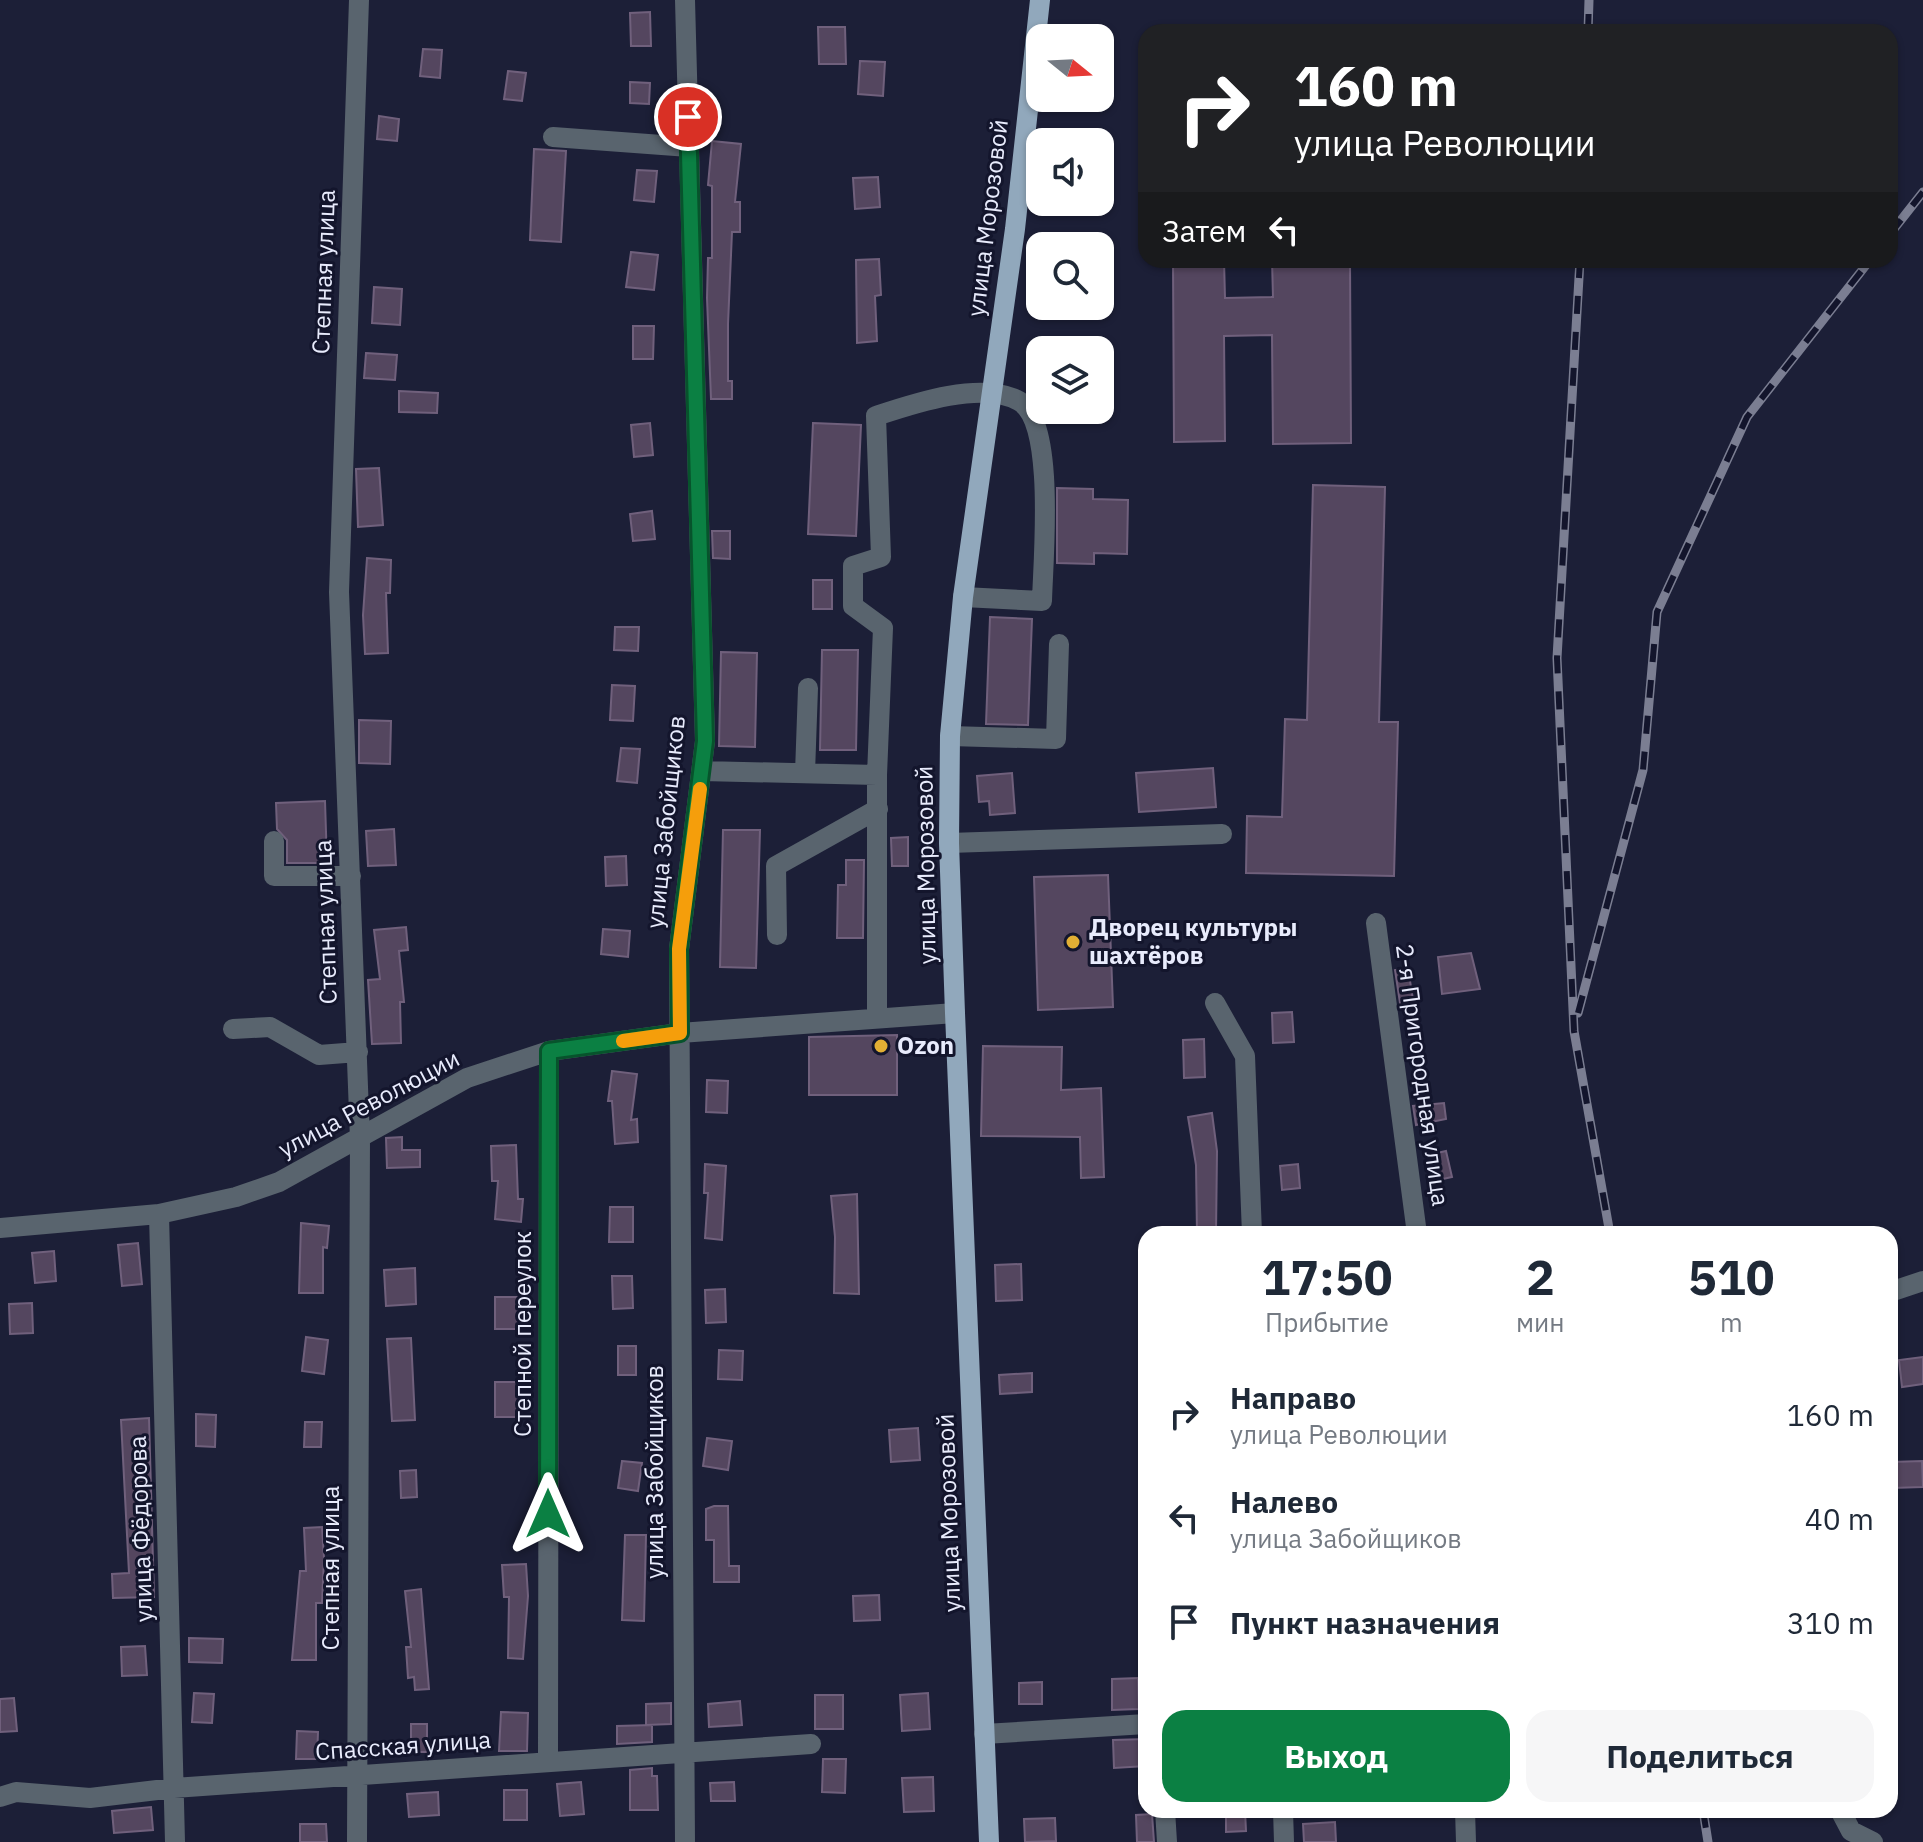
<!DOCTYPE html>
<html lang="ru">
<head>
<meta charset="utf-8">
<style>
	:root { --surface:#fff; --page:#f6f6f7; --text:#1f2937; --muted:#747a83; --accent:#0b8043 }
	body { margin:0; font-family:"IBM Plex Sans",sans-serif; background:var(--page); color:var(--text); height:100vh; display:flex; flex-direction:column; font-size:30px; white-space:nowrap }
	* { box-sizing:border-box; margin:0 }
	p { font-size:26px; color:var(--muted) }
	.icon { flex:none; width:44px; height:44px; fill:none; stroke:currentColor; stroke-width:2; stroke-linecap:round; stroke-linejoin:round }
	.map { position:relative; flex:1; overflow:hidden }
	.panel { position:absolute; left:1138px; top:1226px; width:760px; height:592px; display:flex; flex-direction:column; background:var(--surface); border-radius:24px; box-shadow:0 2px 6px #0004 }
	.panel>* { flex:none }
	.top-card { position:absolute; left:1138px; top:24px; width:760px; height:244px; border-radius:24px; box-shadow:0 2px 6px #0004; background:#202124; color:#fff; overflow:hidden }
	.needle { width:52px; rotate:108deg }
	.buttons { position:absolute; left:1026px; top:24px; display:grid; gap:16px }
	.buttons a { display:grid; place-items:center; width:88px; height:88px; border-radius:16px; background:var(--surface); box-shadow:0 2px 6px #0004; font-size:40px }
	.pin { position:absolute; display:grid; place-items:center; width:68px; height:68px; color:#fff; margin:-34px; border:4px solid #fff; border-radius:50%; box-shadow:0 2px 8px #0007 }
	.me { position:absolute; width:88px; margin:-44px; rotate:0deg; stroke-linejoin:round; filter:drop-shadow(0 0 6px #0008) }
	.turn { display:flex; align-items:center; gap:28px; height:168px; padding:0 24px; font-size:36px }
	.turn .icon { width:104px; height:104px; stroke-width:2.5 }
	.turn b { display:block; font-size:56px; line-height:68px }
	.then { display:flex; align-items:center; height:76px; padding:0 24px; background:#0003; gap:16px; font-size:30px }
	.eta { display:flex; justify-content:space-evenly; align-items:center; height:136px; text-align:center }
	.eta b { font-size:48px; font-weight:800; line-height:56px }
	.action { display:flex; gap:16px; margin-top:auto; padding:16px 24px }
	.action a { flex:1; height:92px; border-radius:24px; background:var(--accent); color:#fff; font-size:32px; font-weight:800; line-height:92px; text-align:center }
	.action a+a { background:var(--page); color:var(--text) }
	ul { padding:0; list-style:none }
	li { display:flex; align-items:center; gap:24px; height:104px; padding:0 24px }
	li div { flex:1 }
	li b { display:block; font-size:30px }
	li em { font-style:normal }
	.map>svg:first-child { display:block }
	.building { fill:#54465f; stroke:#70607c; stroke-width:2 }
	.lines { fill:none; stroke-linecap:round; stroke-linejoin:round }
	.minor { stroke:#59646e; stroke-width:20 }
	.major { stroke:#91a8bc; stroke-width:20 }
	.rail-casing { stroke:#7b7e92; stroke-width:9 }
	.rail { stroke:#13152c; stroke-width:6; stroke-dasharray:18; stroke-linecap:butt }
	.route-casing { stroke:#07532c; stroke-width:20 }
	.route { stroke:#0b8043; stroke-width:14 }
	.slow { stroke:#f59e0b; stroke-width:14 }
	.poi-dot { fill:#e2af34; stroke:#13152c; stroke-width:3 }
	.labels { text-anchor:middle; stroke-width:6; stroke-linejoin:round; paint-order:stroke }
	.street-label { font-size:24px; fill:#e8ebfc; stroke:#13152c }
	.poi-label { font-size:24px; font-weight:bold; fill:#e8ebfc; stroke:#13152c; text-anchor:start }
</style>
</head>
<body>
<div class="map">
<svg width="1923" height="1842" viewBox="0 0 1923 1842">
	<rect width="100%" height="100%" fill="#1c1f37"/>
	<path class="building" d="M650,12L651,46H631L630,13Z
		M818,27H845L846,64H819Z
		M423,49L442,50L440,78L420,76Z
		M860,61L885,62L883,96L858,94Z
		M508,71L526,73L522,101L504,99Z
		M630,82L650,83L649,104L630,103Z
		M379,116L399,119L397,141L377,139Z
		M712,141L741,144L735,202H740V232H732L728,324V381H732V399H711L707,298L708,258H712V186L708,185Z
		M534,149L566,151L561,242L530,240Z
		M637,170L657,171L654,202L634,200Z
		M878,177L880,207L855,209L853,178Z
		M631,252L658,255L654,290L626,287Z
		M879,259L881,295L875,296L877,341L857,343L856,260Z
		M1173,260H1224L1225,298L1273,297L1272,260H1350L1351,443L1273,444L1272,335L1224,336L1225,441L1174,442Z
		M374,287L402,289L400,325L372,323Z
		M633,326H654L653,359H633Z
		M366,353L397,355L395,380L364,378Z
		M399,391L438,393L437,413L399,412Z
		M650,423L653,455L634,457L631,425Z
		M813,423L861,425L856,536L808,534Z
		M379,468L383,525L358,527L356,469Z
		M1313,485L1385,487L1379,722H1398L1394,876L1246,873L1247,816L1282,817L1285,719L1307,720Z
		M1057,488L1093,489V499L1128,500L1127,554L1094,553V564L1057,563Z
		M652,511L655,539L633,541L630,514Z
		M712,531H730V559L713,558Z
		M367,558L391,560L390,593H386L388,653L365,654L363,615Z
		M813,580H832V609H813Z
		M990,617L1032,619L1028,725L986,724Z
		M615,627H639L638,651L614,650Z
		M822,650H858L856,750H820Z
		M721,652L757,653L755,747L719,746Z
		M612,685L635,686L633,721L610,720Z
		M359,720L391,721L390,764L359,763Z
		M621,748L640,749L637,783L617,781Z
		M1213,768L1216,807L1139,812L1136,773Z
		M1012,773L1015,813L990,815L989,801L979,802L977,776Z
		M325,801L327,863H287V840L277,829L276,803Z
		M394,829L396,865L368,866L366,831Z
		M723,830H760L756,968L720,967Z
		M908,837V866H892L891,838Z
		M626,856L627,885L606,886L605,857Z
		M846,860H864L863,938H837L838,885H846Z
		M1108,875L1113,1007L1038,1010L1034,877Z
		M406,927L408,950L399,951L404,1002H400L401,1043L372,1044L368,980L380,979L374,930Z
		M603,929L630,931L628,957L601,954Z
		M1471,953L1480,989L1442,994L1438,957Z
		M1408,968L1413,1000L1400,1003L1395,970Z
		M1292,1012L1294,1042L1273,1043L1272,1013Z
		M897,1035V1095H809V1037Z
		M1204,1039L1205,1077L1184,1078L1183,1040Z
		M983,1046L1062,1047L1061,1090L1101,1088L1104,1177L1081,1178L1080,1137L981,1136Z
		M612,1071L637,1074L631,1120L637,1119L638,1142L615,1144L612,1101H608Z
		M707,1080L728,1081L727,1113L706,1112Z
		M1444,1103L1446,1119L1416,1125L1413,1106Z
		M1212,1113L1217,1151L1216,1234H1197L1196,1165L1188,1117Z
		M402,1137V1150H420V1167L387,1168L386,1138Z
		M516,1145L518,1199H523L521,1222L495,1219L498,1181H492L491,1146Z
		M1446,1151L1452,1177L1434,1181L1428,1155Z
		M705,1164L726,1166L722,1240L705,1238L708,1193H704Z
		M1298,1164L1300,1188L1282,1190L1280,1166Z
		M857,1194L859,1294L834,1293L835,1237L831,1196Z
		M610,1207H633V1242H609Z
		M301,1223L329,1226L327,1248L323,1247V1293H299Z
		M138,1243L142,1284L122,1286L118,1245Z
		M54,1251L56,1281L35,1283L32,1253Z
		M1021,1264L1022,1300L996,1301L995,1265Z
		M415,1268L416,1304L386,1306L384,1270Z
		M612,1276H632L633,1308L613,1309Z
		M725,1289L726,1322L706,1323L705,1290Z
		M495,1297H518V1329H495Z
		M32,1303L33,1333L10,1334L9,1304Z
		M306,1337L328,1340L324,1374L302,1371Z
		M411,1338L415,1420L392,1421L387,1339Z
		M618,1346H636V1375H618Z
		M719,1350L743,1351L742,1380L718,1379Z
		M1923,1357V1384L1902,1387L1899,1360Z
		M1032,1373V1392L1000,1394L999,1375Z
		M495,1382H522V1417H495Z
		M196,1414L216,1415L215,1447L196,1446Z
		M149,1418L154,1597L113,1598L112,1574L129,1573L121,1420Z
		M305,1422H322L321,1447H304Z
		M918,1428L920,1460L891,1462L889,1430Z
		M707,1438L732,1441L728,1470L703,1466Z
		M622,1461L642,1463L638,1491L618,1488Z
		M1922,1461L1923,1487L1892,1488L1891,1462Z
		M416,1470L417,1497L401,1498L400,1471Z
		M714,1506H728L729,1566H739V1582H714V1540H706V1509Z
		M322,1527L324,1558L322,1603H316V1660H292L300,1571H306L304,1528Z
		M625,1535H646L644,1621L622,1620Z
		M526,1564L528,1596L523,1659L508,1658L509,1597H504L502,1565Z
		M421,1589L429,1689L415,1690L414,1677L408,1678L406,1647H411L405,1591Z
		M879,1595L880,1620L854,1621L853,1596Z
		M189,1638L223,1639L222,1663L189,1662Z
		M145,1646L147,1675L122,1676L121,1647Z
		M1138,1678L1139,1709L1112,1710V1679Z
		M1042,1682V1704H1019V1683Z
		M194,1693L214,1694L212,1723L192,1722Z
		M928,1693L930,1729L902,1731L900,1695Z
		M815,1695H843V1729H815Z
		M14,1698L17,1731L0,1732V1699Z
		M740,1701L742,1725L709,1727L708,1704Z
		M671,1703V1724L646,1725V1704Z
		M501,1712L528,1713L527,1751H499Z
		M411,1724H427V1752H411Z
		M652,1725V1742L617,1744V1726Z
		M297,1731L318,1732L317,1759H296Z
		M1146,1739V1766L1114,1768L1113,1740Z
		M823,1759H846L845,1793L822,1792Z
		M652,1768V1776H657L658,1810H630V1770Z
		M933,1777L934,1811L904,1812L902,1778Z
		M581,1782L584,1814L560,1816L557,1784Z
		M734,1782L735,1801H711L710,1783Z
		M504,1790H527V1820H504Z
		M438,1792L439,1815L409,1817L407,1794Z
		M151,1807L153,1830L114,1833L112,1811Z
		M1226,1810H1245L1246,1831L1226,1832Z
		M1152,1814L1154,1842H1137L1136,1815Z
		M1055,1818L1056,1841L1025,1842L1024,1819Z
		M1335,1822L1336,1842H1304L1303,1824Z
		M300,1824H326L327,1842H300Z"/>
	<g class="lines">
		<path class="minor" d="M553,137L689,147
			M950,736L1056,739L1059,644
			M702,771L877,775V1018
			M805,773L808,688
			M877,775L883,628L853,606V566L881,557L876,416C912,404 982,380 1019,401C1056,421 1043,560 1042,601L963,597
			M274,841V876H351
			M949,843L1222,834
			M1376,923L1417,1234
			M777,935L776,866L878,809
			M1215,1003L1245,1056L1252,1234
			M233,1029L270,1027L319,1055L358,1052
			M159,1214L175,1842
			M0,1228L159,1214L236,1197L279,1182L467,1078L549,1051L680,1033L955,1013
			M1890,1292L1923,1281
			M984,1734L1146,1724
			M548,1761L549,1051
			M0,1797L16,1792L90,1798L174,1788L811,1744
			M1165,1810L1167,1842
			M1283,1810L1284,1842
			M1465,1810L1466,1842
			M1840,1810L1851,1831L1873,1842
			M357,1842L360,1139L339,592L359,0
			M685,1842L679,949L705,741L685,0"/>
		<path class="major" d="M989,1842L955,1013L949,843L950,736L963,597L1015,229L1040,0"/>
		<defs>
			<path id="rail" d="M1588,32L1589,0
				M1890,234L1923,192
				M1580,260L1557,658L1574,1031L1610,1234
				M1578,1013L1643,770L1657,612L1747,417L1870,260
				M1703,1810L1708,1842"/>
		</defs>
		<use href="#rail" class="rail-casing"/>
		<use href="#rail" class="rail"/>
	</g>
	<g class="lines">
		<defs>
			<path id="route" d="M548,1514L549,1051L680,1033L679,949L705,741L688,117"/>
		</defs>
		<use href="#route" class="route-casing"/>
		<use href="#route" class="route"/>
		<path class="slow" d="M623,1041L680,1033L679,949L700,789"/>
	</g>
	<g class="poi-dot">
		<circle cx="1073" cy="942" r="8"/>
		<circle cx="881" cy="1046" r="8"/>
	</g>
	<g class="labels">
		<g class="street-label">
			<text transform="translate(988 218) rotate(-83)" y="8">улица Морозовой</text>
			<text transform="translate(324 272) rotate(-88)" y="8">Степная улица</text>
			<text transform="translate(666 822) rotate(-84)" y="8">улица Забойщиков</text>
			<text transform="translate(926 865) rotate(-91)" y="8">улица Морозовой</text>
			<text transform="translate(326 922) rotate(-92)" y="8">Степная улица</text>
			<text transform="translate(1422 1075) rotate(82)" y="8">2-я Пригородная улица</text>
			<text transform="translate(369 1104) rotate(-28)" y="8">улица Революции</text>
			<text transform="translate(523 1334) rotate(-90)" y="8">Степной переулок</text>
			<text transform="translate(655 1472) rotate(-90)" y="8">улица Забойщиков</text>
			<text transform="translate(949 1513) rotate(-92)" y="8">улица Морозовой</text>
			<text transform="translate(141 1529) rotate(-92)" y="8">улица Фёдорова</text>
			<text transform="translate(331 1568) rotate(-90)" y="8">Степная улица</text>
			<text transform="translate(403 1746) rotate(-4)" y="8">Спасская улица</text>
		</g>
		<g class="poi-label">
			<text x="1089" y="936">Дворец культуры<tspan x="1089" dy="28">шахтёров</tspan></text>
			<text x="897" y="1054">Ozon</text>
		</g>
	</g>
</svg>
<div class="buttons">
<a><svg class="needle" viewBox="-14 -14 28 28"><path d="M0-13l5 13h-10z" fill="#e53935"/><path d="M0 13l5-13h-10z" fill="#747a83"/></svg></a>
<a><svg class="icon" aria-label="sound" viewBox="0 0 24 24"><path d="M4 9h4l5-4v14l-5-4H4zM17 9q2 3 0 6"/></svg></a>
<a><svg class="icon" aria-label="search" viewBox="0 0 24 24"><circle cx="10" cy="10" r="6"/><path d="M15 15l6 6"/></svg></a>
<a><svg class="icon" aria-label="layers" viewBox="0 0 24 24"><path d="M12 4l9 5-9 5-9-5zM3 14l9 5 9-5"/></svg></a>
</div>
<div class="pin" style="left:688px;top:117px;background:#d93025"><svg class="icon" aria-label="arrive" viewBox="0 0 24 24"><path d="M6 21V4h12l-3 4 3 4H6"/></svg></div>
<svg class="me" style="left:548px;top:1514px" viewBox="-20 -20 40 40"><path d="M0-17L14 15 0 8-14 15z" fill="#0b8043" stroke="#fff" stroke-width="4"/></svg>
<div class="top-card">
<div class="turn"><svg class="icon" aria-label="right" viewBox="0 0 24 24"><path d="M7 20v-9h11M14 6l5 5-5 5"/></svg><div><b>160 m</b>улица Революции</div></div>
<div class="then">Затем<svg class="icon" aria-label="left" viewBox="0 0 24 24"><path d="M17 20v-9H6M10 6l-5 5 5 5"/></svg></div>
</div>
<section class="panel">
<div class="eta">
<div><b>17:50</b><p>Прибытие</p></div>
<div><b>2</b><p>мин</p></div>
<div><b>510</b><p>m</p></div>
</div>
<ul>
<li><svg class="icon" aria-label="right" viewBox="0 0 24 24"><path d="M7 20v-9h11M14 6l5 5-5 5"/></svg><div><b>Направо</b><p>улица Революции</p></div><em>160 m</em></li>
<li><svg class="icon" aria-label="left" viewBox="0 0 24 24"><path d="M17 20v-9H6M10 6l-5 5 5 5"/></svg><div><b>Налево</b><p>улица Забойщиков</p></div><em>40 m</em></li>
<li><svg class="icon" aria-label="arrive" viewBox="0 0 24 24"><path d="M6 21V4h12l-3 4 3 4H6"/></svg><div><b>Пункт назначения</b></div><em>310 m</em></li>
</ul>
<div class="action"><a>Выход</a><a>Поделиться</a></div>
</section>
</div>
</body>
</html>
